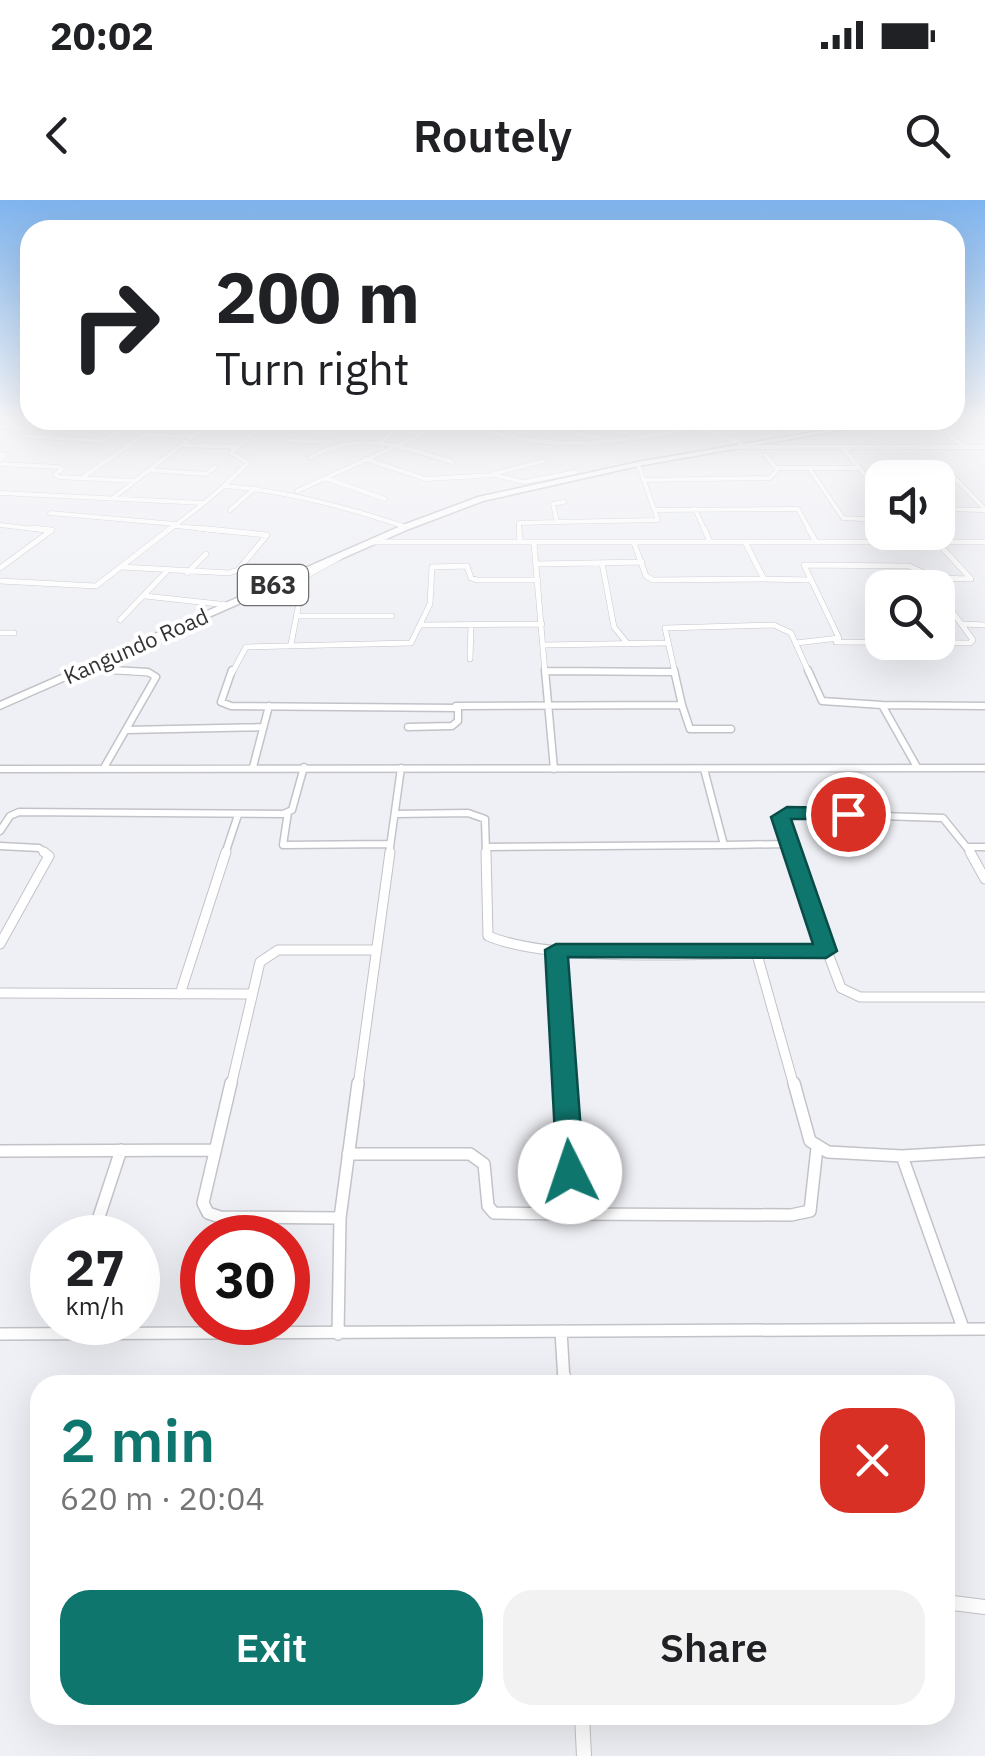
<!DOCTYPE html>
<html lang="en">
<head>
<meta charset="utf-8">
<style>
	:root { --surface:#fff; --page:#f2f2f2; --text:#202124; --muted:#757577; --accent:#0f766e }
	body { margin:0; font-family:"IBM Plex Sans",sans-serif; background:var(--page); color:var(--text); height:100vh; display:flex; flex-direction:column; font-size:38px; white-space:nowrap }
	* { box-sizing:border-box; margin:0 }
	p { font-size:32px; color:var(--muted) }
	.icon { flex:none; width:55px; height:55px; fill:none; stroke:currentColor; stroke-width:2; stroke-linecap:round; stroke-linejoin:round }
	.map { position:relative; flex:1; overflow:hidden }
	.details { position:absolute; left:30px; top:1175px; width:925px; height:350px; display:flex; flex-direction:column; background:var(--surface); border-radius:30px; box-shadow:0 10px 40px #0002 }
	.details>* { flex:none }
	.top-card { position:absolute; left:20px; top:20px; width:945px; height:210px; border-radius:30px; box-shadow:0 10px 40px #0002; background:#fff; color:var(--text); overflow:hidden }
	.fabs { position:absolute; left:865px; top:260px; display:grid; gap:20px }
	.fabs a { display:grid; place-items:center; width:90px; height:90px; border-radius:20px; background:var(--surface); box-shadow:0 10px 40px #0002; font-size:50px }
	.speed { position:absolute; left:30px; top:1015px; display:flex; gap:20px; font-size:50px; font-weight:700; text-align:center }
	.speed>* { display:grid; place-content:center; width:130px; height:130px; border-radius:50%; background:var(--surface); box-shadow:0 10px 40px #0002; line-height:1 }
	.speed small { font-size:25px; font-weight:400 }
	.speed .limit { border:15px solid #d22; background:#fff; color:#111 }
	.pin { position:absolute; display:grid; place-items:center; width:85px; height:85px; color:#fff; margin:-42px; border:5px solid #fff; border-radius:50%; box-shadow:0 2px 10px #0007 }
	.me { position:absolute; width:110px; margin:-55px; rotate:356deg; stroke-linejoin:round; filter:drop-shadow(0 0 8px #0008) }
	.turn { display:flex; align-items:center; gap:35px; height:210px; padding:0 30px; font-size:45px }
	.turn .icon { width:130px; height:130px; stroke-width:2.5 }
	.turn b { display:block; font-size:70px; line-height:85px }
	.round { display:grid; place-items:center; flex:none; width:105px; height:105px; border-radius:30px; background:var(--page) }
	.headline { display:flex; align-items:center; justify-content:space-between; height:170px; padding:0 30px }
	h1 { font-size:60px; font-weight:600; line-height:75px; color:var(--accent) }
	.primary-button { display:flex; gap:20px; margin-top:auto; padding:20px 30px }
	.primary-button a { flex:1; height:115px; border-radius:30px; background:var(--accent); color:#fff; font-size:40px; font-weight:600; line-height:115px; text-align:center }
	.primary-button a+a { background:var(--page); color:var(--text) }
	.status { display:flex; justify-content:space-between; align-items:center; height:70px; padding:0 50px; background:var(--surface); direction:ltr }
	.status svg { height:28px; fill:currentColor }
	header { display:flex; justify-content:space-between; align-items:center; height:130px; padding:0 30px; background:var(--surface); font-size:45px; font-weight:600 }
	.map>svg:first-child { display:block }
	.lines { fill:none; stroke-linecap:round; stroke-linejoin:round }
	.street-far5-casing { stroke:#c2c3c8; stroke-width:5 }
	.street-far4-casing { stroke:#c2c3c8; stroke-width:6 }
	.street-far3-casing { stroke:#c2c3c8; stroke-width:9 }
	.street-far2-casing { stroke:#c2c3c8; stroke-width:11 }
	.street-far1-casing { stroke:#c2c3c8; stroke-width:14 }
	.street-casing { stroke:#c2c3c8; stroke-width:16 }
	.highway-casing { stroke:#c2c3c8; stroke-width:3 }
	.street-far5 { stroke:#fff; stroke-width:4 }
	.street-far4 { stroke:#fff; stroke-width:5 }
	.street-far3 { stroke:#fff; stroke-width:6 }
	.street-far2 { stroke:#fff; stroke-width:9 }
	.street-far1 { stroke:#fff; stroke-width:11 }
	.street { stroke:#fff; stroke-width:14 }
	.highway { fill:#fff; fill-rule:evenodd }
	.route { fill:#0f766e; stroke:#0a4d48; stroke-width:2.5 }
	.labels { text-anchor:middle; stroke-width:8; stroke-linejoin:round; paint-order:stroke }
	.far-street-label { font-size:22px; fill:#333335; stroke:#fff }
	.shield { fill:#fff; stroke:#707072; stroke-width:2.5 }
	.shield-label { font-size:25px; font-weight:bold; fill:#333335 }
</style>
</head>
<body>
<div class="status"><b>20:02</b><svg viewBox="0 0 49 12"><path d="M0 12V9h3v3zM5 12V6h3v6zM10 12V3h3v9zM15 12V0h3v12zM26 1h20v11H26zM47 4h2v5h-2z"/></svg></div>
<header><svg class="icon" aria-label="back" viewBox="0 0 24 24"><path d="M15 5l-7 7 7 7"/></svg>Routely<svg class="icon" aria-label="search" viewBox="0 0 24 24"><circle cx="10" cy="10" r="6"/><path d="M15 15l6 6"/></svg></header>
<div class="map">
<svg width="985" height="1556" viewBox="0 0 985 1556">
	<rect width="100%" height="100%" fill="#eff0f5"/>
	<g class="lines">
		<defs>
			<path id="street-far5" d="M459,220C551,262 642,237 737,220
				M677,220L741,243
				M758,220L793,233
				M291,224L296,220
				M0,227L32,228
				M27,232L47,220
				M578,234L601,238
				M633,235L622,232L641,220
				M22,236L102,241L135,220
				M506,239L543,220
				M284,240L332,242
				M381,243L402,220
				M181,245L237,247
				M736,247H968L951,238L941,224
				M968,247H985
				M844,249L882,296
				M0,254L6,255L0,259
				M765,255L777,269
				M310,258C357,229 403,247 452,262
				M365,259L426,279L494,275L524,282L576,272
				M0,264L58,267L62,269L55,275L59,277L135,281
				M809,268L843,318L882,320
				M148,270L206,274L215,267
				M948,271L985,309
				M493,274L544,261
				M83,277L144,235L192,236
				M325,278L385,299
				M643,280L770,278L779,268H859
				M224,286L248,263L231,253L268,220
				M297,291L454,220
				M0,293L204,303L224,286C287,291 346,307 406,327
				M113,298L214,220
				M564,302L553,304L557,322L658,320L638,264
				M695,309L705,331
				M938,309L985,310
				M230,310L255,288
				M654,310L798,309L810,331
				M50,313L175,324
				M0,325L51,331
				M177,326L223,331
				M168,331L204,303
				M519,331V323L557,322"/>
			<path id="street-far4" d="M519,328L520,342
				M704,328L710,342
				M808,328L816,342
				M372,342H985
				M745,342L764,379L809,380
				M534,343L545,473
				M634,343L646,376L653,380L764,379
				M602,363L614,427L627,443
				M536,364L642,362
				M122,367L229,373L238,370L267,335L198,328
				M0,368L52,330L32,328
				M187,373L206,354
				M0,381L96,386L171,328
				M145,396L228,405
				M296,416H392
				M120,420L166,372
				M963,424L985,425
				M421,425L542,424
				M0,433H14
				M836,442L970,443L973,440L938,392
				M796,443L839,438L804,365L909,366L935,378L971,379L937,342
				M291,444L299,403L284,388L340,357
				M544,445L666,443
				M470,459L471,425
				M85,469L149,473
				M547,471L674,472
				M232,473L246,447L411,443L430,404L432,367L467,366L471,378L477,380H538
				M675,473L665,428L774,425L791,433L809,473"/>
			<path id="street-far3" d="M232,470L221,502L231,506L458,508V521L452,526L408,527
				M545,470L554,569
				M808,470L822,501L882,505
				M547,471L674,472
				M682,505L690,529H731
				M456,506L682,505L674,470
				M126,530L263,527
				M105,566L156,477L148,472L112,470
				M253,567L269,506
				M917,567L882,505L985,506
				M0,569L985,568
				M704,569L724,645L786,644
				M288,612L283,645L390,644
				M395,614L468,613L485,619L486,654
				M0,631L10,616L19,612L283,614L292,610L304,567
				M0,646L39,648L47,654
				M488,647L724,645
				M968,647H985
				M225,654L238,615
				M389,654L401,568
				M791,654L780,617L787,613L943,618L972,654"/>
			<path id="street-far2" d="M486,652L488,736C560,766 742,752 826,751
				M790,652L841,788L860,797H985
				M970,652L985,679
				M0,744L49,656L44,652
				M556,750L564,886
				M756,751L794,886
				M0,793L252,794
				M180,794L226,652
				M231,886L260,762L278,750H375
				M358,886L390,652"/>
			<path id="street-far1" d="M231,883L203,1003L208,1013L220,1017L340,1018
				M794,883L810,941L828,952L902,956
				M0,951L213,950
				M348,954H470L484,964L488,1006L494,1013L571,1014L564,883
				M571,1014L791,1015L810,1011L817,948
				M92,1038L121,950
				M963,1128L902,956L985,951
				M561,1131L564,1181
				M0,1134L985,1129
				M338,1134L340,1018L358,883"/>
			<path id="street" d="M564,1178V1185
				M945,1402L985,1407
				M582,1515L584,1556"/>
			<path id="highway" d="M884,220H898L638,266L483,301L409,329L0,509V502L403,325L478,297L638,262Z"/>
		</defs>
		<use href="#street-far5" class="street-far5-casing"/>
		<use href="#street-far4" class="street-far4-casing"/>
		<use href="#street-far3" class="street-far3-casing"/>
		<use href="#street-far2" class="street-far2-casing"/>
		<use href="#street-far1" class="street-far1-casing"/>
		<use href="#street" class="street-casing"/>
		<use href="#highway" class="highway-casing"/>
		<use href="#street-far5" class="street-far5"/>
		<use href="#street-far4" class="street-far4"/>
		<use href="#street-far3" class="street-far3"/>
		<use href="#street-far2" class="street-far2"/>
		<use href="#street-far1" class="street-far1"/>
		<use href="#street" class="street"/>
		<use href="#highway" class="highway"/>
	</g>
	<linearGradient id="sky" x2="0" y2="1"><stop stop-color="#7fb4ee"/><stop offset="0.5" stop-color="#f8f8fa"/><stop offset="1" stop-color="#f8f8fa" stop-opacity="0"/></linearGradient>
	<rect width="985" height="436" fill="url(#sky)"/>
	<path class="route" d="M787,607L848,608L857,614L848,619H791L837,751L826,758L568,757L584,972L580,979H561L557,972L545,750L556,744H813L771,617Z"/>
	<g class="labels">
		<g class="far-street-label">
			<text transform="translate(136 446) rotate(-24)" y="8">Kangundo Road</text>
		</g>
		<rect class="shield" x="238" y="365" width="70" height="40" rx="8"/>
		<g class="shield-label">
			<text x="273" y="394">B63</text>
		</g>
	</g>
</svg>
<div class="fabs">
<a><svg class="icon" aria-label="sound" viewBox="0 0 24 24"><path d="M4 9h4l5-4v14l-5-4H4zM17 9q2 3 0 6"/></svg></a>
<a><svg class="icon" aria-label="search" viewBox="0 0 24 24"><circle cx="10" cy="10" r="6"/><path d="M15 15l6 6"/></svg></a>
</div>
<div class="speed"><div>27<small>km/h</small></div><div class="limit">30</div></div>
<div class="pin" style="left:848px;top:614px;background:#d93025"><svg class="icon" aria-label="arrive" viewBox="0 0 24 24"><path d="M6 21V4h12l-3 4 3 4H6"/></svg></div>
<svg class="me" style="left:570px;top:972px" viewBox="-20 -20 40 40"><circle r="19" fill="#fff"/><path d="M0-13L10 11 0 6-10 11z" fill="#0f766e"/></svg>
<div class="top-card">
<div class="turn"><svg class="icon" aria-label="right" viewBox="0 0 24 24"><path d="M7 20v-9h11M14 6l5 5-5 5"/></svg><div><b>200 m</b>Turn right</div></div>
</div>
<section class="details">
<div class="headline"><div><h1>2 min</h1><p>620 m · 20:04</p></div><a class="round" style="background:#d93025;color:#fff"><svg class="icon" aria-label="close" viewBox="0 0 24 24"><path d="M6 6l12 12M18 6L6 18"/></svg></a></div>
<div class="primary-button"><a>Exit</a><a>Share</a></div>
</section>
</div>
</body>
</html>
